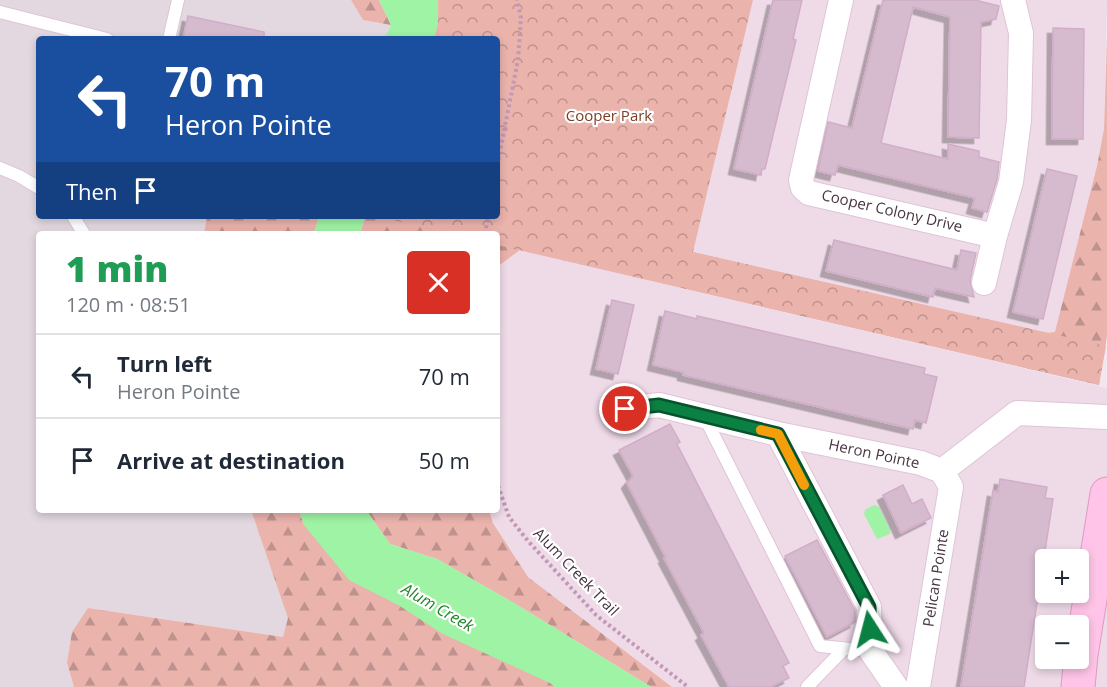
<!DOCTYPE html>
<html lang="en">
<head>
<meta charset="utf-8">
<style>
	:root { --surface:#fff; --page:#f2f2f3; --text:#1f2937; --muted:#747a83; --line:#e0e1e3 }
	body { margin:0; font-family:"Open Sans",sans-serif; background:var(--page); color:var(--text); height:100vh; display:flex; flex-direction:column; font-size:22px; white-space:nowrap }
	* { box-sizing:border-box; margin:0 }
	p { font-size:20px; color:var(--muted) }
	.icon { flex:none; width:33px; height:33px; fill:none; stroke:currentColor; stroke-width:2; stroke-linecap:round; stroke-linejoin:round }
	.map { position:relative; flex:1; overflow:hidden }
	.details { position:absolute; left:36px; top:231px; width:464px; height:282px; display:flex; flex-direction:column; background:var(--surface); border-radius:6px; box-shadow:0 3px 9px #0003 }
	.details>* { flex:none }
	.top-card { position:absolute; left:36px; top:36px; width:464px; height:183px; border-radius:6px; box-shadow:0 3px 9px #0003; background:#1a4fa0; color:#fff; overflow:hidden }
	.fabs { position:absolute; left:1035px; top:549px; display:grid; gap:12px }
	.fabs a { display:grid; place-items:center; width:54px; height:54px; border-radius:6px; background:var(--surface); box-shadow:0 3px 9px #0003; font-size:30px }
	.pin { position:absolute; display:grid; place-items:center; width:51px; height:51px; color:#fff; margin:-26px; border:3px solid #fff; border-radius:50%; box-shadow:0 2px 6px #0007 }
	.me { position:absolute; width:66px; margin:-33px; rotate:351deg; stroke-linejoin:round; filter:drop-shadow(0 0 4px #0008) }
	.turn { display:flex; align-items:center; gap:21px; height:126px; padding:0 30px; font-size:27px }
	.turn .icon { width:78px; height:78px; stroke-width:2.5 }
	.turn b { display:block; font-size:42px; line-height:51px }
	.then { display:flex; align-items:center; height:57px; padding:0 30px; background:#0003; gap:12px; font-size:22px }
	.round { display:grid; place-items:center; flex:none; width:63px; height:63px; border-radius:6px; background:var(--page) }
	.overview { display:flex; align-items:center; justify-content:space-between; height:102px; padding:0 30px }
	h1 { font-size:36px; font-weight:800; line-height:45px; color:#1e9e55 }
	ul { padding:0; list-style:none }
	li { display:flex; align-items:center; gap:18px; height:84px; padding:0 30px; border-top:2px solid var(--line) }
	li div { flex:1 }
	li b { display:block; font-size:22px }
	li em { font-style:normal }
	.map>svg:first-child { display:block }
	.residential { fill:#efdae8; fill-rule:evenodd }
	.industrial { fill:#e3d8e0 }
	.forest { fill:url(#forest-firs) }
	.park { fill:url(#park-crowns) }
	.water { fill:#9ff3a4 }
	.lines { fill:none; stroke-linecap:round; stroke-linejoin:round }
	.river { stroke:#9ff3a4; stroke-width:36 }
	.building { fill:#d6bbcf; stroke:#d1adc8; stroke-width:1.5; filter:url(#shadow) }
	.lane-casing { stroke:#dec5d6; stroke-width:14 }
	.street-casing { stroke:#dec5d6; stroke-width:26 }
	.secondary-casing { stroke:#df99c3; stroke-width:35 }
	.path { stroke:#c298b6; stroke-width:4; stroke-dasharray:3 3; stroke-linecap:butt }
	.lane { stroke:#fff; stroke-width:12 }
	.street { stroke:#fff; stroke-width:24 }
	.secondary { stroke:#ffc4e7; stroke-width:33 }
	.route-casing { stroke:#07532c; stroke-width:15 }
	.route { stroke:#0b8043; stroke-width:10 }
	.slow { stroke:#f59e0b; stroke-width:10 }
	.labels { text-anchor:middle; stroke-width:4.5; stroke-linejoin:round; paint-order:stroke }
	.park-label { font-size:15px; fill:#7b3d25; stroke:#fff }
	.street-label { font-size:15px; fill:#473542; stroke:#fff }
	.water-label { font-size:16px; font-style:italic; fill:#228529; stroke:#fff }
</style>
</head>
<body>
<div class="map">
<svg width="1107" height="687" viewBox="0 0 1107 687">
	<defs>
		<pattern id="forest-firs" width="22" height="20" patternUnits="userSpaceOnUse" patternTransform="scale(1.5)"><rect width="22" height="20" fill="#eab3ac"/><path d="M5 1l3.5 6h-7zM16 11l3.5 6h-7z" fill="#bf928e"/></pattern>
		<pattern id="park-crowns" width="20" height="18" patternUnits="userSpaceOnUse" patternTransform="scale(1.5)"><rect width="20" height="18" fill="#eab3ac"/><path d="M2 6a3 3 0 1 1 6 0M12 15a3 3 0 1 1 6 0" fill="none" stroke="#bf928e"/></pattern>
		<filter id="shadow"><feDropShadow dx="-5.5" dy="5.5" stdDeviation="0" flood-color="#0004"/></filter>
	</defs>
	<rect width="100%" height="100%" fill="#f4e6ef"/>
	<path class="residential" d="M753,0H1107L1104,129L1097,166L1056,332L1045,333L693,252Z
		M520,250L1107,388V687H672L528,577L493,522L489,510H496L497,267ZM1046,560H1078V592H1046ZM1046,626H1078V658H1046Z"/>
	<path class="industrial" d="M0,0H351L363,20L391,25L384,39H39V216H207L204,234H39V510H251L289,618L283,637L88,608L67,663L74,687H0Z"/>
	<path class="forest" d="M351,0H379L391,25L363,20Z
		M1107,39V336L1099,385L520,250L497,267L496,234H360L365,216H496L693,252L1045,333L1055,332L1097,166L1104,129Z
		M207,216H319L314,234H204Z
		M251,510H299L304,525L498,626L535,636L544,677L555,687H74L67,663L72,632L88,608L283,637L288,618Z
		M366,510H489L493,523L528,577L672,687H651L514,603L437,559L390,544Z"/>
	<path class="park" d="M414,0H753L693,252L1106,346L1099,385L497,245L496,234H450L380,217L496,216V39H408Z"/>
	<path class="water" d="M379,0H438V24L434,39H384L391,25Z
		M319,216H365L360,234H314Z
		M874,505L879,507L890,530V534L877,539L864,514L865,510Z
		M299,510H366L390,544L437,559L514,603L651,687H555L544,677L534,636L498,626L400,606L349,580L304,525Z"/>
	<g class="lines">
		<path class="river" d="M405,588L451,618L602,687"/>
	</g>
	<path class="building" d="M773,0H802L793,39L796,40L773,135L765,169H762L761,175L734,169Z
		M883,0H975L999,6L996,19L981,22L979,138L948,137L950,17L913,7L881,143L948,159V144L979,151V157L999,162L997,179L987,212L972,208L975,198L838,165L835,175L818,171L828,122L852,128Z
		M188,16L264,32V39H183Z
		M1053,28L1084,29L1083,139H1052Z
		M1047,169L1077,176L1043,319L1013,312Z
		M834,240L957,270L961,250L976,253L970,280L974,297L935,288L933,297L826,271Z
		M612,300L634,305L618,374L596,369Z
		M665,311L697,319V316L925,368L924,374L937,377L926,423L915,420L913,429L683,375V372L653,365Z
		M670,424L680,442L677,444L789,663L783,666L789,678L770,687H729L701,635L704,633L664,558H666L627,483L633,476L619,450Z
		M1000,479L1047,487L1045,498L1053,499L1024,687H961L993,491L998,492Z
		M903,485L912,504L922,499L931,518L901,533L883,495Z
		M817,540L855,611V622L827,637L785,556Z"/>
	<g class="lines">
		<defs>
			<path id="lane" d="M0,12L107,39
				M169,39L178,0
				M0,168L19,176L39,188
				M73,216L84,234
				M704,416L820,646L871,651
				M807,687L844,649"/>
			<path id="street" d="M841,0L801,180L803,188L809,193L995,236
				M984,283L995,236L1011,182L1019,120L1021,33L1013,0
				M625,409L659,405L778,434L921,463L942,471
				M778,434L869,607L871,651L896,687
				M942,471L1017,413L1107,417
				M918,687L951,487L942,471"/>
			<path id="secondary" d="M1078,687L1081,655L1107,494"/>
		</defs>
		<use href="#lane" class="lane-casing"/>
		<use href="#street" class="street-casing"/>
		<use href="#secondary" class="secondary-casing"/>
		<path class="path" d="M496,172L518,60L521,18L517,0
			M485,234L488,216
			M496,480L509,517L528,541L596,615L688,687"/>
		<use href="#lane" class="lane"/>
		<use href="#street" class="street"/>
		<use href="#secondary" class="secondary"/>
	</g>
	<g class="lines">
		<defs>
			<path id="route" d="M625,409L659,405L778,434L869,607L870,629"/>
		</defs>
		<use href="#route" class="route-casing"/>
		<use href="#route" class="route"/>
		<path class="slow" d="M761,430L778,434L804,485"/>
	</g>
	<g class="labels">
		<g class="park-label">
			<text x="609" y="121">Cooper Park</text>
		</g>
		<g class="street-label">
			<text transform="translate(892 211) rotate(13)" y="5">Cooper Colony Drive</text>
			<text transform="translate(874 454) rotate(12)" y="5">Heron Pointe</text>
			<text transform="translate(576 572) rotate(46)" y="5">Alum Creek Trail</text>
			<text transform="translate(936 578) rotate(-81)" y="5">Pelican Pointe</text>
		</g>
		<g class="water-label">
			<text transform="translate(438 607) rotate(30)" y="6">Alum Creek</text>
		</g>
	</g>
</svg>
<div class="fabs">
<a>+</a>
<a>−</a>
</div>
<div class="pin" style="left:625px;top:409px;background:#d93025"><svg class="icon" aria-label="arrive" viewBox="0 0 24 24"><path d="M6 21V4h12l-3 4 3 4H6"/></svg></div>
<svg class="me" style="left:870px;top:629px" viewBox="-20 -20 40 40"><path d="M0-17L14 15 0 8-14 15z" fill="#0b8043" stroke="#fff" stroke-width="4"/></svg>
<div class="top-card">
<div class="turn"><svg class="icon" aria-label="left" viewBox="0 0 24 24"><path d="M17 20v-9H6M10 6l-5 5 5 5"/></svg><div><b>70 m</b>Heron Pointe</div></div>
<div class="then">Then<svg class="icon" aria-label="arrive" viewBox="0 0 24 24"><path d="M6 21V4h12l-3 4 3 4H6"/></svg></div>
</div>
<section class="details">
<div class="overview"><div><h1>1 min</h1><p>120 m · 08:51</p></div><a class="round" style="background:#d93025;color:#fff"><svg class="icon" aria-label="close" viewBox="0 0 24 24"><path d="M6 6l12 12M18 6L6 18"/></svg></a></div>
<ul>
<li><svg class="icon" aria-label="left" viewBox="0 0 24 24"><path d="M17 20v-9H6M10 6l-5 5 5 5"/></svg><div><b>Turn left</b><p>Heron Pointe</p></div><em>70 m</em></li>
<li><svg class="icon" aria-label="arrive" viewBox="0 0 24 24"><path d="M6 21V4h12l-3 4 3 4H6"/></svg><div><b>Arrive at destination</b></div><em>50 m</em></li>
</ul>
</section>
</div>
</body>
</html>
